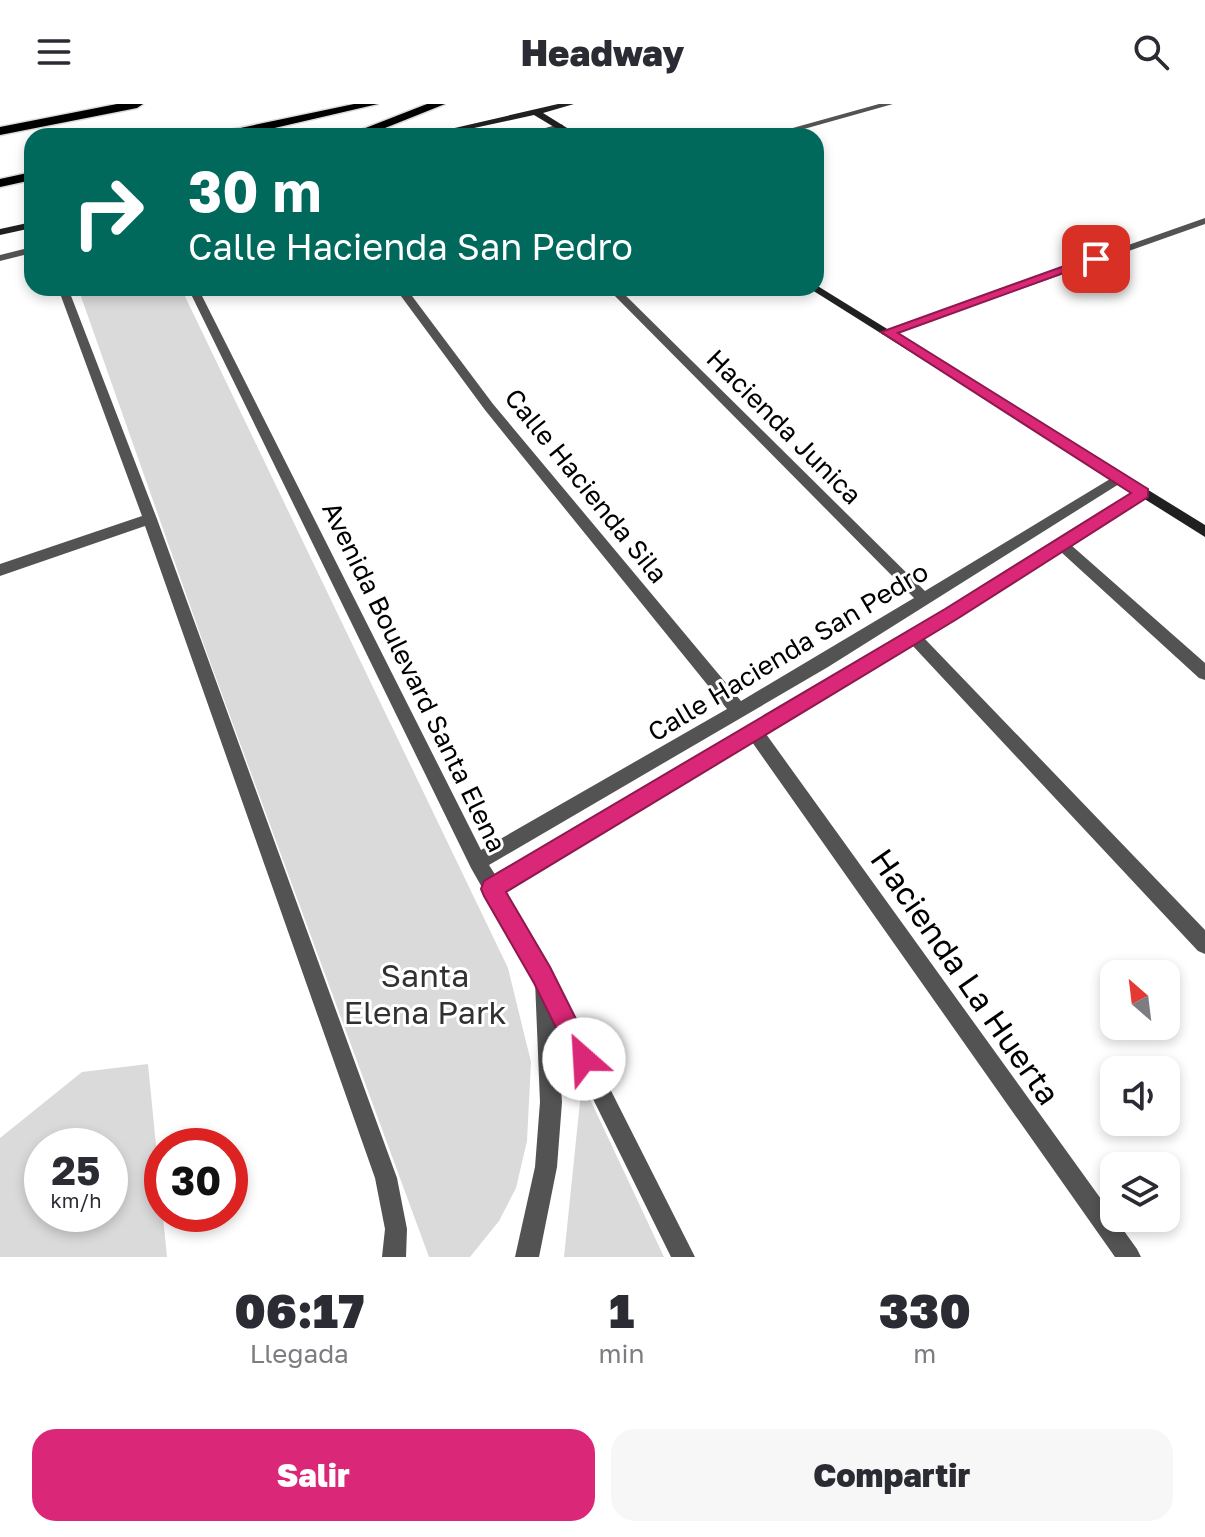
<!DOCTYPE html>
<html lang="es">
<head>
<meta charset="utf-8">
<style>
	:root { --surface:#fff; --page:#f7f7f7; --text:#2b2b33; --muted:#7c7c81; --accent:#db2777 }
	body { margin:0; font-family:"Golos Text",sans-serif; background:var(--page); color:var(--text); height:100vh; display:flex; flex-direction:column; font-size:30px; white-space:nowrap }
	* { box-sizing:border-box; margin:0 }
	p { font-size:26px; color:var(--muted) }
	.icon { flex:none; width:44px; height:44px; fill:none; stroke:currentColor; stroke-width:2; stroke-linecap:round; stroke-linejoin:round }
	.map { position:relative; height:1153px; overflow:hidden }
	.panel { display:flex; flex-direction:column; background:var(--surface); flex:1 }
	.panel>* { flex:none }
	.hud { position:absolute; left:24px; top:24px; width:800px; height:168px; border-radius:24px; box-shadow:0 4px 12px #0003; background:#00695c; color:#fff; overflow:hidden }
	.needle { width:52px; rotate:332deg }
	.controls { position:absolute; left:1100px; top:856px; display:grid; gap:16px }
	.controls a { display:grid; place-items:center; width:80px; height:80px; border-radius:16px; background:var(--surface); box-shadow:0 4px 12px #0003; font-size:40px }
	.speed { position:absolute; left:24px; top:1024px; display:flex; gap:16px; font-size:40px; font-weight:700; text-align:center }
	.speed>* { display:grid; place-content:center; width:104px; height:104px; border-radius:50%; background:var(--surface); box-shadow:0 4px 12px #0003; line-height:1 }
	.speed small { font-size:20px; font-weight:400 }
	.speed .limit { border:12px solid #d22; background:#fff; color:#111 }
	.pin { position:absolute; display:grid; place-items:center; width:68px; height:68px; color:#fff; margin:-34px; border-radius:16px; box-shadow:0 4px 12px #0006 }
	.me { position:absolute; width:88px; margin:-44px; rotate:334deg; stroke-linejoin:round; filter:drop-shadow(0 0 6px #0008) }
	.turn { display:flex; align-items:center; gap:28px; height:168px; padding:0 32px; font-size:36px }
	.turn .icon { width:104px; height:104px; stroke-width:2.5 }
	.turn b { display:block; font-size:56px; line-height:68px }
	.eta { display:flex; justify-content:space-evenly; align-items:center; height:136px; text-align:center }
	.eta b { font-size:48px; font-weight:800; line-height:56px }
	.primary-button { display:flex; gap:16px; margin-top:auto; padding:16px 32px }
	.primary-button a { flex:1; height:92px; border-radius:24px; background:var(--accent); color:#fff; font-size:32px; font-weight:800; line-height:92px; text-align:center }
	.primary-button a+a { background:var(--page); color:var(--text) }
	header { display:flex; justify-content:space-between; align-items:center; height:104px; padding:0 32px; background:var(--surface); font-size:36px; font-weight:800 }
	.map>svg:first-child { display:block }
	.green { fill:#dadada; fill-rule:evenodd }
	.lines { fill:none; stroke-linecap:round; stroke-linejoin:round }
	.highway-casing { stroke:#dbdbdb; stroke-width:3 }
	.street { fill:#535353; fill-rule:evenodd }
	.secondary { fill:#202020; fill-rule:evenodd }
	.highway { fill:#000; fill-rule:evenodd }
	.route { fill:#db2777; stroke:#8e194d; stroke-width:2 }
	.labels { text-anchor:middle; stroke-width:6; stroke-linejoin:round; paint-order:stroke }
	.street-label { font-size:26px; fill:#000; stroke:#fff }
	.near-park-label { font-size:32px; fill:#313131; stroke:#fff }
	.near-street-label { font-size:32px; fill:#000; stroke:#fff }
</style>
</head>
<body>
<header><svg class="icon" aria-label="menu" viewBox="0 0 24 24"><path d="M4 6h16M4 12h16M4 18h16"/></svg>Headway<svg class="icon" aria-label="search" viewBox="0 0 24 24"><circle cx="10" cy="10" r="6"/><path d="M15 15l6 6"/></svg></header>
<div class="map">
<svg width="1205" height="1153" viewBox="0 0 1205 1153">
	<rect width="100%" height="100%" fill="#fff"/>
	<path class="green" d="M78,184H181L508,864L531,958L527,1037L516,1084L499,1117L470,1153H429L205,544Z
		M148,960L167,1153H0V1034L82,968ZM42,1042H110V1110H42Z
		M582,978L664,1153H564Z"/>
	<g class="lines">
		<defs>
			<path id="highway" d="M117,0H143L137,4L0,31V23Z
				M354,0H378L240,32H214L221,28Z
				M427,0H445L365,32H345Z
				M32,68V76L0,83V75Z"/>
		</defs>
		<use href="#highway" class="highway-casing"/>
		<path class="street" d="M879,0H893L779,32H764Z
			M560,20L563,21V25L533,32H516Z
			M1205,114V120L891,231H883L881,228Z
			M32,143V149L0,157V151Z
			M58,184H68L157,415L397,1074L407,1125L406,1153H382L385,1125L375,1074L145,422L0,472V460L142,412Z
			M188,184H198L481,746L727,605L485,306L395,184H406L493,300L741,597L914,494L607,184H618L925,487L1115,372H1125L1127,375L828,563L489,761L496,772L946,506L1138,386H1148V392L1071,441L1205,559V576L1199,574L1061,448L924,534L1205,826V850L1198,847L912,541L766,630L1137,1145L1141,1153H1115L752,638L505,788L549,864L695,1153H671L556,920L562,998L557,1063L539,1153H515L535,1063L540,998L535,877L471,764Z"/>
		<path class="secondary" d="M558,0H574L543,9L580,32H569L534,11L437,32H420Z
			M32,118V124L0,131V125Z
			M816,181L1205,421V433L812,186L811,184H816Z"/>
		<use href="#highway" class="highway"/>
	</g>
	<path class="route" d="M1092,152L1102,155L898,229L1148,385V393L957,515L506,788L550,863L596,955L593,964L584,967L576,964L534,879L484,792L481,785L484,777L945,505L1131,389L881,228Z"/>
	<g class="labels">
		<g class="street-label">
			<text transform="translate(784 323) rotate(45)" y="9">Hacienda Junica</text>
			<text transform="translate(586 382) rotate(51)" y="9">Calle Hacienda Sila</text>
			<text transform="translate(788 548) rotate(-31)" y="9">Calle Hacienda San Pedro</text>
			<text transform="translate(414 573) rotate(64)" y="9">Avenida Boulevard Santa Elena</text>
		</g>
		<g class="near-park-label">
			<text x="425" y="883">Santa<tspan x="425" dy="37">Elena Park</tspan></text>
		</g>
		<g class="near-street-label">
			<text transform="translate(965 873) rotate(55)" y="11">Hacienda La Huerta</text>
		</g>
	</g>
</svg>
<div class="controls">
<a><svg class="needle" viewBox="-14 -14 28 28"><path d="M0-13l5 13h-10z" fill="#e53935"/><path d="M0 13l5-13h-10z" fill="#7c7c81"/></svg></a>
<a><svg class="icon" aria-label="sound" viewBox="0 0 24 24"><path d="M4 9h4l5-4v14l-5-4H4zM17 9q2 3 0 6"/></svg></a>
<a><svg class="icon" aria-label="layers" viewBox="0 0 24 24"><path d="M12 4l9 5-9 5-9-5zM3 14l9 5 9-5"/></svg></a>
</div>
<div class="speed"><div>25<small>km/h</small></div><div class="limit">30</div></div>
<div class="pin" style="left:1096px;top:155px;background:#d93025"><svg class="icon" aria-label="arrive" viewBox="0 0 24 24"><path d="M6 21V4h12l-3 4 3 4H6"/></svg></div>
<svg class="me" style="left:584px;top:955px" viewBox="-20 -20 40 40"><circle r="19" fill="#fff"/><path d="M0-13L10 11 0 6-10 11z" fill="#db2777"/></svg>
<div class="hud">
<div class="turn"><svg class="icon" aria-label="right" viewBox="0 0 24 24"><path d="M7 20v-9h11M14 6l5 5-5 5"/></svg><div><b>30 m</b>Calle Hacienda San Pedro</div></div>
</div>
</div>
<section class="panel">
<div class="eta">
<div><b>06:17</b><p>Llegada</p></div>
<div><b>1</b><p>min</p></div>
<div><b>330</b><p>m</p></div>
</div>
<div class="primary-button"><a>Salir</a><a>Compartir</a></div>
</section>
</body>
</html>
